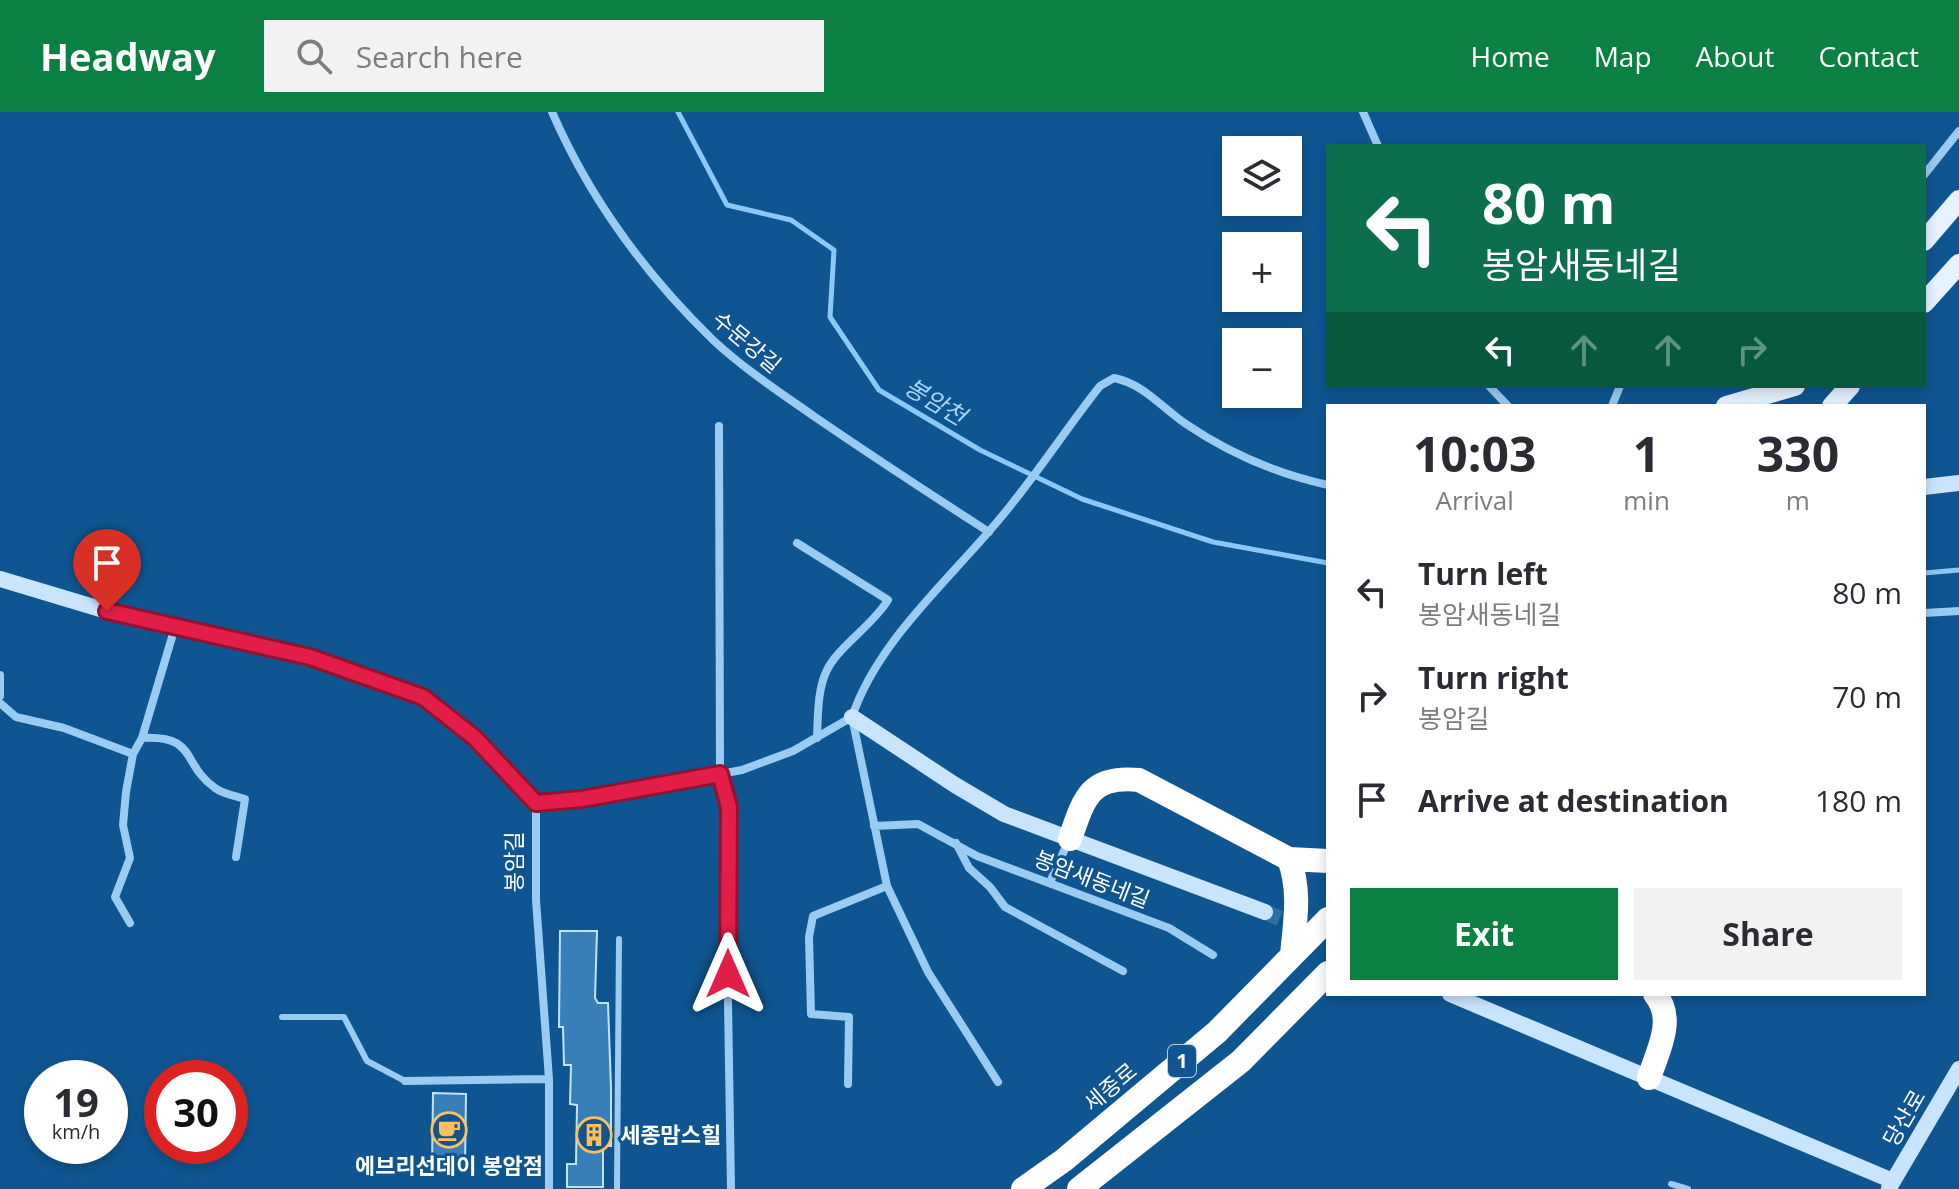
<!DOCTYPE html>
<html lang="en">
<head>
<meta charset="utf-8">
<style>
	:root { --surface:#fff; --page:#f2f2f3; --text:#2b2b33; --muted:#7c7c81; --accent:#0b8043 }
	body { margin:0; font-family:"Open Sans","Noto Sans KR",sans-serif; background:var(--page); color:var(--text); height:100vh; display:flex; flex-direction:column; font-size:30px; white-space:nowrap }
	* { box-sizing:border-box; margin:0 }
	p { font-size:26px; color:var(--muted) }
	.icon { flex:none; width:44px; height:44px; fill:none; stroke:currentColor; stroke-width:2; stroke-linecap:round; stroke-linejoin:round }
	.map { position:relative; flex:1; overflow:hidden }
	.details { position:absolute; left:1326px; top:292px; width:600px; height:592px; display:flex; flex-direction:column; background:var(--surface); border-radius:0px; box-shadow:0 4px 12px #0003 }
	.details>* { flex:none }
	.guide { position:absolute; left:1326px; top:32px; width:600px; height:244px; border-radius:0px; box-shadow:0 4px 12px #0003; background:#0b6e4f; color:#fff; overflow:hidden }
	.fabs { position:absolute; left:1222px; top:24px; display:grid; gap:16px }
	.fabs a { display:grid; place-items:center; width:80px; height:80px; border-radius:0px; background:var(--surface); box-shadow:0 4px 12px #0003; font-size:40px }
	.speed { position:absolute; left:24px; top:948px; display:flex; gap:16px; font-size:40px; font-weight:700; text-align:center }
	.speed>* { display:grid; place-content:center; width:104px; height:104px; border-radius:50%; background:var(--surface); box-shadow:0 4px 12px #0003; line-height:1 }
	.speed small { font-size:20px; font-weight:400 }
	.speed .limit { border:12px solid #d22; background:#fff; color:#111 }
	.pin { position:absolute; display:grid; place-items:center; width:68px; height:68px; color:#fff; margin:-82px -34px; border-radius:50% 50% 50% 0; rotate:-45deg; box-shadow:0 0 8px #0007 }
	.pin .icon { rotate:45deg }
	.me { position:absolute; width:88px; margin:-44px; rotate:0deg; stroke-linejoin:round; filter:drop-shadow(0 0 6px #0008) }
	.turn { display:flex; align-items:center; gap:28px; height:168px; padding:0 24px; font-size:36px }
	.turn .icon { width:104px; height:104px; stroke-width:2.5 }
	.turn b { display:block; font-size:56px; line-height:68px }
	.lanes { display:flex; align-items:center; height:76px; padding:0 24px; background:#0003; justify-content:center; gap:40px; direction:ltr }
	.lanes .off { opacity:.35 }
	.eta { display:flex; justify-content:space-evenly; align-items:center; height:136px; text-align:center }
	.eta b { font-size:48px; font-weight:700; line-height:56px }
	.primary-button { display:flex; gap:16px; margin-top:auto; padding:16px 24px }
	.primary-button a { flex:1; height:92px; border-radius:0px; background:var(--accent); color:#fff; font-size:32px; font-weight:700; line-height:92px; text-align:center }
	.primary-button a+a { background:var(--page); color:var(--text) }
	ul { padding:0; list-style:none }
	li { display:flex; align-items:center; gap:24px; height:104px; padding:0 24px }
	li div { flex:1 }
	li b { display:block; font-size:30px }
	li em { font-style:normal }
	header { display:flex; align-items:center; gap:48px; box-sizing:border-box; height:112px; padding:0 40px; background:var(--accent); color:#fff }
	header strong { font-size:38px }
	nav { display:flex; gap:44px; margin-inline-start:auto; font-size:28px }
	.search { width:560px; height:72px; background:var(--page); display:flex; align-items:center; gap:20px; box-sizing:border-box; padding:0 28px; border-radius:0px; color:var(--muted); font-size:30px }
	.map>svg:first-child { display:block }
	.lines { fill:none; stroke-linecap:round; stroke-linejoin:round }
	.stream { stroke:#8bc8f7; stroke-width:5 }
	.building { fill:#387fba; stroke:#c2e3fe; stroke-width:2 }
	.secondary-tunnel { stroke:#336ea2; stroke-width:16; stroke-dasharray:16 8; stroke-linecap:butt }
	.lane { stroke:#9acbf3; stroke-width:6 }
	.street { stroke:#9acbf3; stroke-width:8 }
	.secondary { stroke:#c9e5fd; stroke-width:16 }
	.primary { stroke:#e6f2ff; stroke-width:20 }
	.highway { stroke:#fff; stroke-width:24 }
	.route-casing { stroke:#92132f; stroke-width:20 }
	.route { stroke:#e11d48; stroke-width:14 }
	.labels { text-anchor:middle; stroke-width:6; stroke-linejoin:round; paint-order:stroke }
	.shield { fill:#0f5591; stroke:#b7ccde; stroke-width:2 }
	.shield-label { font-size:20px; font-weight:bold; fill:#fff }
	.street-label { font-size:22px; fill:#fff; stroke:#0f5591 }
	.poi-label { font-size:22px; font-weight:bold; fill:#fff; stroke:#0f5591; text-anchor:start }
	.water-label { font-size:24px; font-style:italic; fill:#a6d5fa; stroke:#0f5591 }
</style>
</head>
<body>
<header>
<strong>Headway</strong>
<div class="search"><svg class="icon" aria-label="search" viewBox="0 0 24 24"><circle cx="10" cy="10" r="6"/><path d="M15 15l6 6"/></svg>Search here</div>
<nav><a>Home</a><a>Map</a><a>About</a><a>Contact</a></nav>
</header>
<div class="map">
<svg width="1959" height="1077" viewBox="0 0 1959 1077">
	<rect width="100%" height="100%" fill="#0f5591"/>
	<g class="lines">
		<path class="stream" d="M678,0L727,93L791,108L834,138L830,205L879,278L980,338L1082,387L1213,430L1328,451
			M1924,461L1959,458"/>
	</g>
	<path class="building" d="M560,819H597L595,886L598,891H608L611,976V1034H603V1075H567V1052H576L577,993L570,992L571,953H564L563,915H559Z
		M433,981L466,982L465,1055H432Z"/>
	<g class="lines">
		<path class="secondary-tunnel" d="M1265,800L1328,828"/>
		<path class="lane" d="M282,905H344L367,949L405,969
			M1671,1072L1688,1077
			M617,1077L619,827"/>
		<path class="street" d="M552,0C589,85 646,163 713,228C744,257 781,281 815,305C872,344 930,382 989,420
			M1363,0L1378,34
			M1924,63L1959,19
			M1489,274L1508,294
			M1612,294L1620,274
			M719,314L720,662L729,695L728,889L731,1077
			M797,431L888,488C873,513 838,535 827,558C817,578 818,606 817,626
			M1924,501L1959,499
			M0,563V584
			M0,591L16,605L64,616L133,642
			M852,605C877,530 947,470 997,410C1034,367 1065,318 1100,274L1114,266C1144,272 1161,295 1186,312C1229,341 1277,362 1328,373
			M142,626C198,623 181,652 215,676C223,682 236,684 245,687L236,745
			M874,714L918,712L977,744L1169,816L1213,843
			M956,731L969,756L990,775L1005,795L1123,859
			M1050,770L1068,730
			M130,811L115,785L130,746L123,713L126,680L133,642L142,626L175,515
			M405,969L549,967
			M848,972L849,905L811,902L809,825L813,804L887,774
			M549,1077V967L536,788V691L582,687L742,658L793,639L852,605L887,774L928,860L998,970"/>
		<path class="secondary" d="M1924,375L1959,371
			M0,467L107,499L310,545L423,585L475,626L536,691
			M852,605L955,673L1004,702L1265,800
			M1450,882L1893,1069
			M1889,1076L1959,957"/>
		<path class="primary" d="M1924,129L1959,88
			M1924,191L1959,152
			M1726,294L1795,274
			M1832,294L1850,274"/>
		<path class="highway" d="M1070,727C1084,686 1090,663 1139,668L1289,747
			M1292,843C1295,810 1301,779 1289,747L1328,749
			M1649,966C1658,938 1676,907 1655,882
			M1023,1077L1064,1048L1217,920L1328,807
			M1079,1077L1241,949L1328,861"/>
	</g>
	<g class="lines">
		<defs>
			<path id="route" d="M107,499L310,545L423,585L475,626L536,691L582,687L720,662L729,695L728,862"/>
		</defs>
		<use href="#route" class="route-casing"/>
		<use href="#route" class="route"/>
	</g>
	<defs>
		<symbol id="cafe-ring" viewBox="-11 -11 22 22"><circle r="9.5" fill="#0f5591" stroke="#ffc05c" stroke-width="1.5"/><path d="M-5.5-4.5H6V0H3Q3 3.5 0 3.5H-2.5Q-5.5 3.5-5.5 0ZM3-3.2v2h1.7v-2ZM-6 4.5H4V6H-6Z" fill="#ffc05c"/></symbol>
		<symbol id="building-ring" viewBox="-11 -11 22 22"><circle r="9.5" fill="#0f5591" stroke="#ffc05c" stroke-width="1.5"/><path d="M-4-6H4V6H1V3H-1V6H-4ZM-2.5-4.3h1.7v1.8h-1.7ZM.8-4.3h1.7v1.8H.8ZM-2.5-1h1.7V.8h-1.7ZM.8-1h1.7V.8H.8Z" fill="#ffc05c"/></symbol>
	</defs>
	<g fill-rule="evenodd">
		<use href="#cafe-ring" x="429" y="998" width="40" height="40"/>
		<use href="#building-ring" x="574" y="1003" width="40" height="40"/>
	</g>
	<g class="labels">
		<rect class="shield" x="1168" y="933" width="28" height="32" rx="6"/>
		<g class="shield-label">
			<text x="1182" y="956">1</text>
		</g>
		<g class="street-label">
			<text transform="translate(747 230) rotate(40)" y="8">수문강길</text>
			<text transform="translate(514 750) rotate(-90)" y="8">봉암길</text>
			<text transform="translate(1092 767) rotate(21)" y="8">봉암새동네길</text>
			<text transform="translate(1110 975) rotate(-40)" y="8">세종로</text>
			<text transform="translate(1904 1006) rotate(-60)" y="8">당산로</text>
		</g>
		<g class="poi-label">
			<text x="620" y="1031">세종맘스힐</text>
			<text x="449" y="1062" text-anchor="middle">에브리선데이 봉암점</text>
		</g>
		<g class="water-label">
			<text transform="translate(935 290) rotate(31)" y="8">봉암천</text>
		</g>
	</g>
</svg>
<div class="fabs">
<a><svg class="icon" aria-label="layers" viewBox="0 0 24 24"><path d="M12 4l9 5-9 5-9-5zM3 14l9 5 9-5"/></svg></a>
<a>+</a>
<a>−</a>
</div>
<div class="speed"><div>19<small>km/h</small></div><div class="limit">30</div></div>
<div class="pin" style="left:107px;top:499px;background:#d93025"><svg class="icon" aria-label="arrive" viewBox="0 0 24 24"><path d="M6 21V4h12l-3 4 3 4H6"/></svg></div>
<svg class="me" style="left:728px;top:862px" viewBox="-20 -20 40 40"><path d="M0-17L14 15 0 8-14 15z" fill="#e11d48" stroke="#fff" stroke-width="4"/></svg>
<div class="guide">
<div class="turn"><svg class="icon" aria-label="left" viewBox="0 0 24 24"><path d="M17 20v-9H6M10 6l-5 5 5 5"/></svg><div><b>80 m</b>봉암새동네길</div></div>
<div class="lanes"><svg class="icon" aria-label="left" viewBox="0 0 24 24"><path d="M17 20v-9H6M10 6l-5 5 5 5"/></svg><svg class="icon off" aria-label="ahead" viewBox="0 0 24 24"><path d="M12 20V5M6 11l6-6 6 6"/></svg><svg class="icon off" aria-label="ahead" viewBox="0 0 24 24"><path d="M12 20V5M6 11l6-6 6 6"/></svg><svg class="icon off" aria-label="right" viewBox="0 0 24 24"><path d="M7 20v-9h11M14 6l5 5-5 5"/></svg></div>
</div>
<section class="details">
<div class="eta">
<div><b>10:03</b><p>Arrival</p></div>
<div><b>1</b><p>min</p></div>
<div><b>330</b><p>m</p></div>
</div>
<ul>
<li><svg class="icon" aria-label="left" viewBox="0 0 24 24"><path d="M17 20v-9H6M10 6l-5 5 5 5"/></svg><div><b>Turn left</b><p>봉암새동네길</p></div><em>80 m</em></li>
<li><svg class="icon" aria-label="right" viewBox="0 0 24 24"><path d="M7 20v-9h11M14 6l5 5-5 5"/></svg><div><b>Turn right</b><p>봉암길</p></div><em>70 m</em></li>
<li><svg class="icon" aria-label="arrive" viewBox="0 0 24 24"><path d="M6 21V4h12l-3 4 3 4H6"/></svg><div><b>Arrive at destination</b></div><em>180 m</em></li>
</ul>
<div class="primary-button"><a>Exit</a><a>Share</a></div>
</section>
</div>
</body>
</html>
